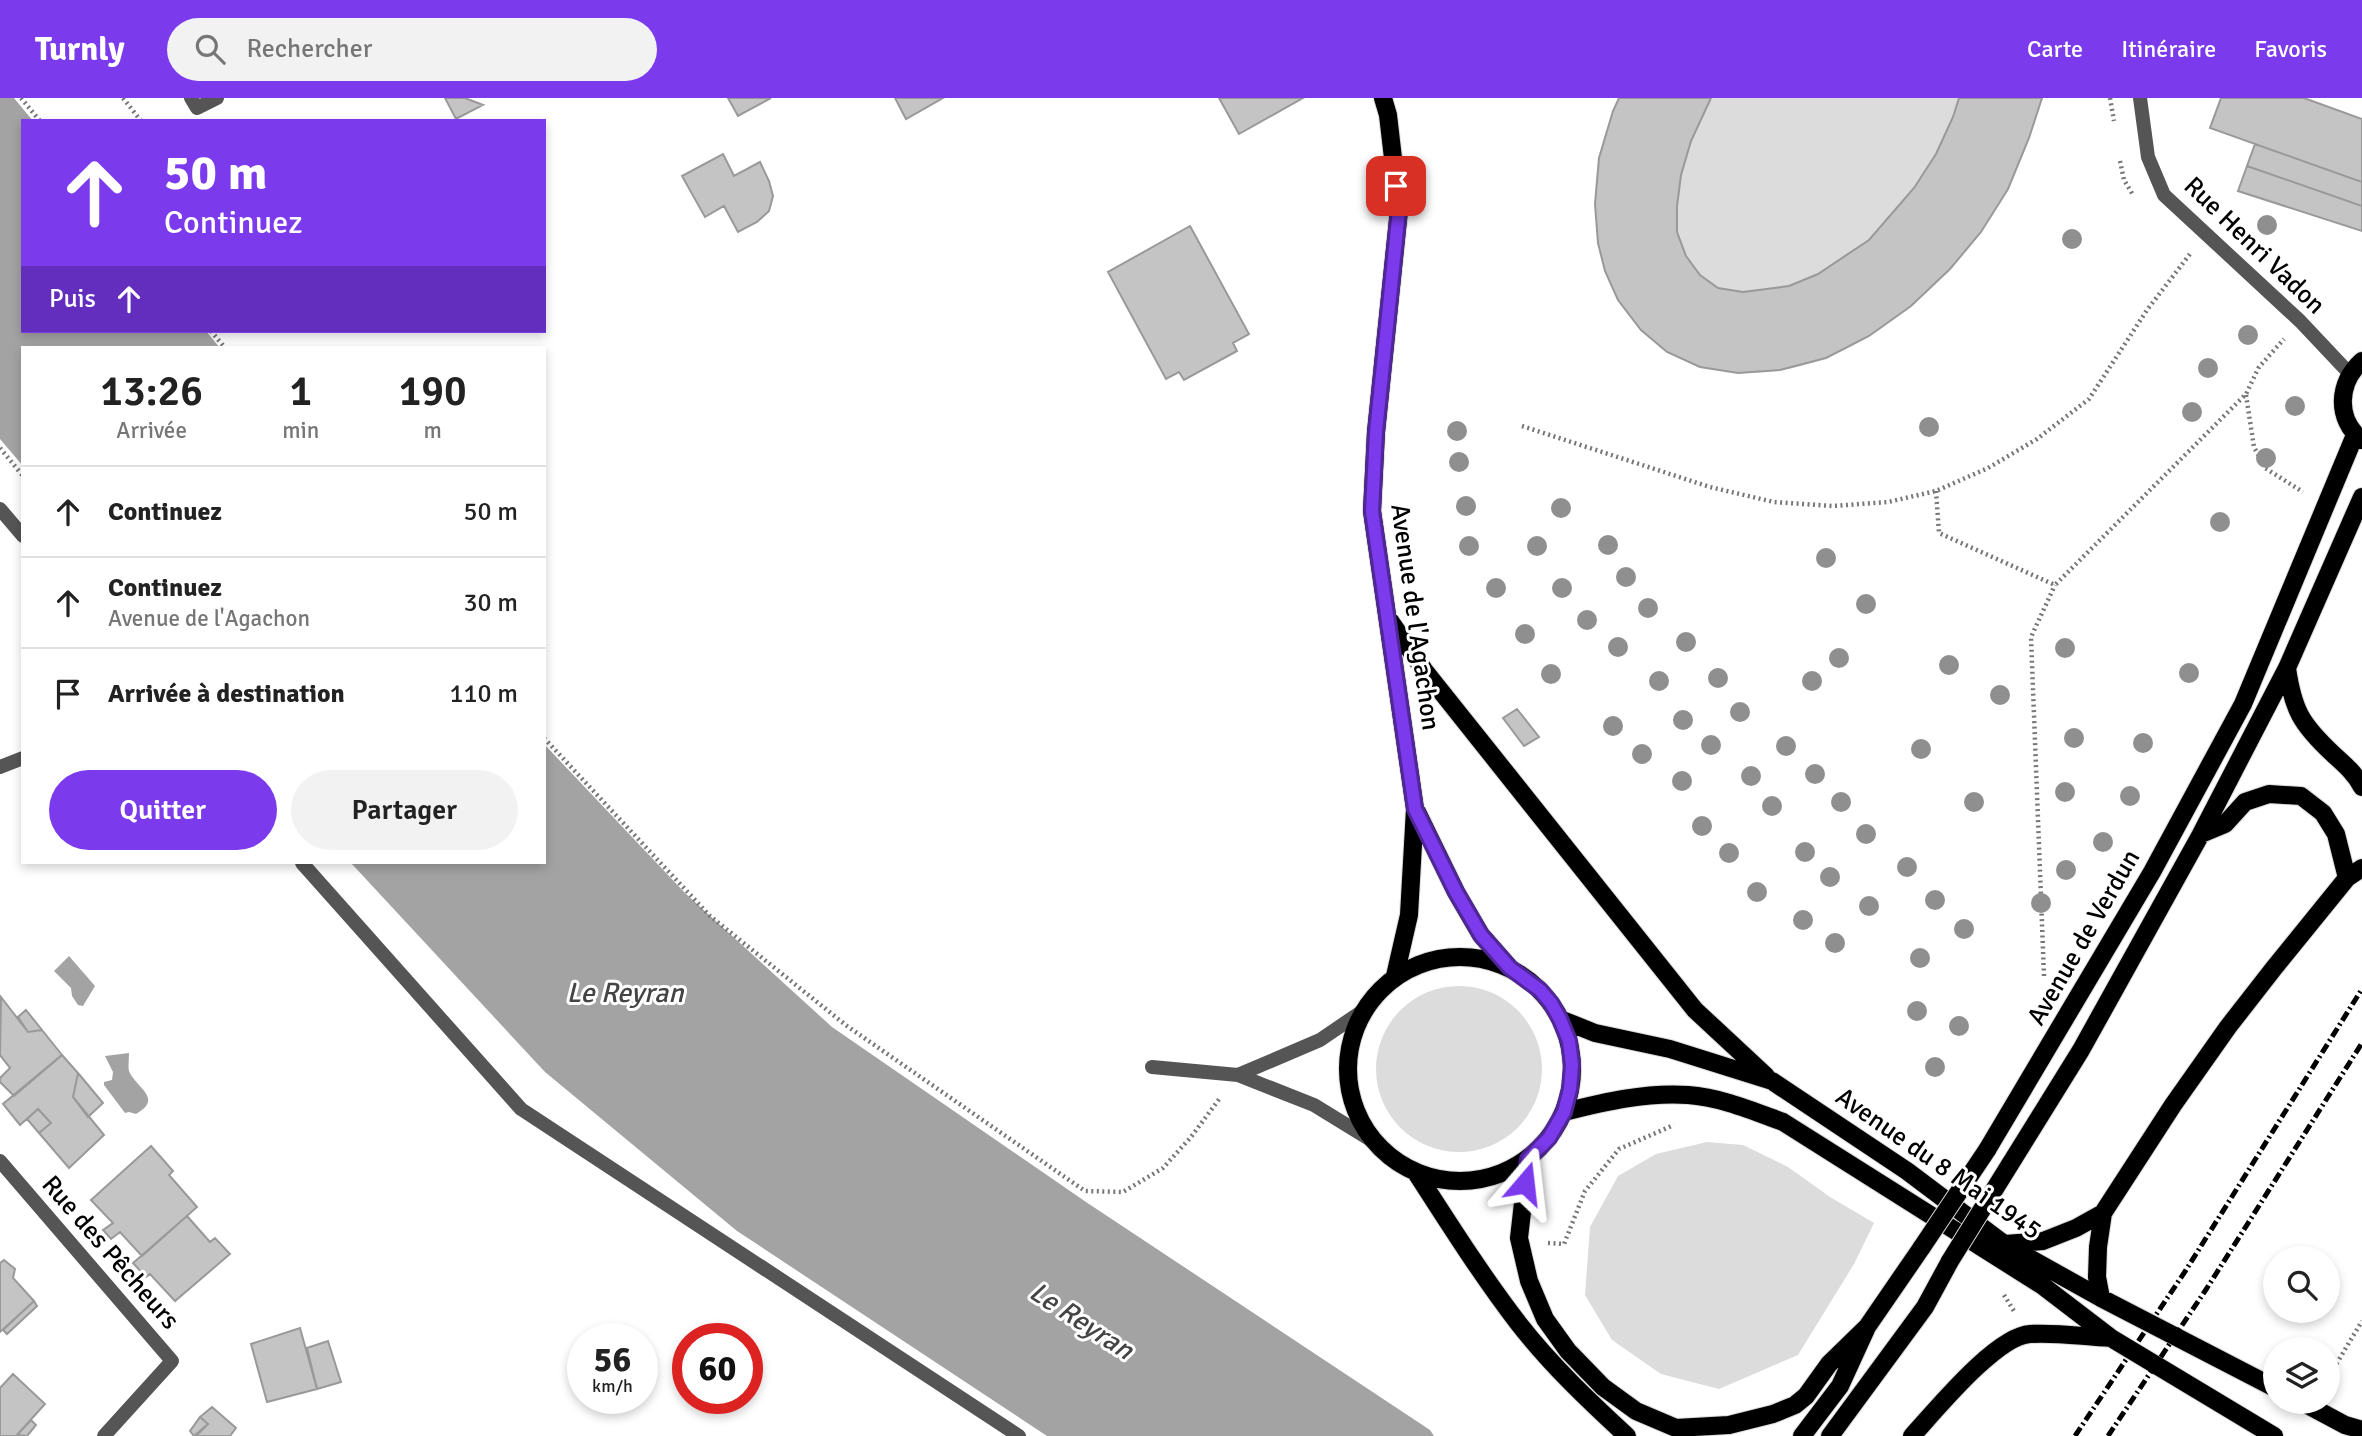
<!DOCTYPE html>
<html lang="fr">
<head>
<meta charset="utf-8">
<style>
	:root { --surface:#fff; --page:#f2f2f2; --text:#222; --muted:#767676; --line:#e0e0e0; --accent:#7c3aed }
	body { margin:0; font-family:Signika,sans-serif; background:var(--page); color:var(--text); height:100vh; display:flex; flex-direction:column; font-size:26px; white-space:nowrap }
	* { box-sizing:border-box; margin:0 }
	p { font-size:23px; color:var(--muted) }
	.icon { flex:none; width:38px; height:38px; fill:none; stroke:currentColor; stroke-width:2; stroke-linecap:round; stroke-linejoin:round }
	.map { position:relative; flex:1; overflow:hidden }
	.details { position:absolute; left:21px; top:248px; width:525px; height:518px; display:flex; flex-direction:column; background:var(--surface); border-radius:0px; box-shadow:0 4px 10px #0003 }
	.details>* { flex:none }
	.hud { position:absolute; left:21px; top:21px; width:525px; height:214px; border-radius:0px; box-shadow:0 4px 10px #0003; background:#7c3aed; color:#fff; overflow:hidden }
	.controls { position:absolute; left:2263px; top:1148px; display:grid; gap:14px }
	.controls a { display:grid; place-items:center; width:77px; height:77px; border-radius:50%; background:var(--surface); box-shadow:0 4px 10px #0003; font-size:35px }
	.speed { position:absolute; left:567px; top:1225px; display:flex; gap:14px; font-size:35px; font-weight:700; text-align:center }
	.speed>* { display:grid; place-content:center; width:91px; height:91px; border-radius:50%; background:var(--surface); box-shadow:0 4px 10px #0003; line-height:1 }
	.speed small { font-size:18px; font-weight:400 }
	.speed .limit { border:10px solid #d22; background:#fff; color:#111 }
	.pin { position:absolute; display:grid; place-items:center; width:60px; height:60px; color:#fff; margin:-30px; border-radius:14px; box-shadow:0 4px 10px #0006 }
	.me { position:absolute; width:77px; margin:-38px; rotate:17deg; stroke-linejoin:round; filter:drop-shadow(0 0 5px #0008) }
	.turn { display:flex; align-items:center; gap:24px; height:147px; padding:0 28px; font-size:32px }
	.turn .icon { width:91px; height:91px; stroke-width:2.5 }
	.turn b { display:block; font-size:49px; line-height:60px }
	.then { display:flex; align-items:center; height:66px; padding:0 28px; background:#0003; gap:14px; font-size:26px }
	.eta { display:flex; justify-content:space-evenly; align-items:center; height:119px; text-align:center }
	.eta b { font-size:42px; font-weight:600; line-height:49px }
	.primary-button { display:flex; gap:14px; margin-top:auto; padding:14px 28px }
	.primary-button a { flex:1; height:80px; border-radius:42px; background:var(--accent); color:#fff; font-size:28px; font-weight:600; line-height:80px; text-align:center }
	.primary-button a+a { background:var(--page); color:var(--text) }
	ul { padding:0; list-style:none }
	li { display:flex; align-items:center; gap:21px; height:91px; padding:0 28px; border-top:2px solid var(--line) }
	li div { flex:1 }
	li b { display:block; font-size:26px }
	li em { font-style:normal }
	header { display:flex; align-items:center; gap:42px; box-sizing:border-box; height:98px; padding:0 35px; background:var(--accent); color:#fff }
	header strong { font-size:33px }
	nav { display:flex; gap:38px; margin-inline-start:auto; font-size:24px }
	.search { width:490px; height:63px; background:var(--page); display:flex; align-items:center; gap:18px; box-sizing:border-box; padding:0 24px; border-radius:38px; color:var(--muted); font-size:26px }
	.map>svg:first-child { display:block }
	.green { fill:#dcdcdc }
	.water { fill:#a3a3a3 }
	.building { fill:#c4c4c4; stroke:#999; stroke-width:2 }
	.lines { fill:none; stroke-linecap:round; stroke-linejoin:round }
	.primary-casing { stroke:#dbdbdb; stroke-width:20 }
	.path { stroke:#777; stroke-width:4.5; stroke-dasharray:2 3.5; stroke-linecap:butt }
	.service { stroke:#555; stroke-width:14 }
	.minor { stroke:#555; stroke-width:14 }
	.primary { stroke:#000; stroke-width:18 }
	.rail { stroke:#000; stroke-width:5; stroke-dasharray:10 3.5 2 3.5; stroke-linecap:butt }
	.primary-bridge-casing { stroke:#dbdbdb; stroke-width:20; stroke-linecap:butt }
	.primary-bridge { stroke:#000; stroke-width:18 }
	.tree { fill:#8f8f8f }
	.route-casing { stroke:#51269a; stroke-width:18 }
	.route { stroke:#7c3aed; stroke-width:12 }
	.labels { text-anchor:middle; stroke-width:6; stroke-linejoin:round; paint-order:stroke }
	.street-label { font-size:26px; fill:#000; stroke:#fff }
	.water-label { font-size:28px; font-style:italic; fill:#444; stroke:#fff }
</style>
</head>
<body>
<header>
<strong>Turnly</strong>
<div class="search"><svg class="icon" aria-label="search" viewBox="0 0 24 24"><circle cx="10" cy="10" r="6"/><path d="M15 15l6 6"/></svg>Rechercher</div>
<nav><a>Carte</a><a>Itinéraire</a><a>Favoris</a></nav>
</header>
<div class="map">
<svg width="2362" height="1338" viewBox="0 0 2362 1338">
	<rect width="100%" height="100%" fill="#fff"/>
	<path class="green" d="M1619,0H2042C2022,64 1996,122 1950,171C1916,207 1872,242 1826,260C1730,297 1631,265 1602,160C1588,109 1596,48 1619,0Z
		M1376 971a83 83 0 1 1 166 0a83 83 0 1 1-166 0Z
		M1707,1044L1743,1047L1788,1069L1830,1099L1874,1125L1854,1166L1798,1257L1719,1291L1661,1276L1612,1242L1585,1197L1590,1129L1618,1078L1656,1056Z"/>
	<path class="water" d="M0,0H14L33,23H23V233H206L220,250H23V368L0,341Z
		M544,646L685,795L832,929L1086,1104L1430,1332L1434,1338H1047L737,1133L545,974L351,765H544Z
		M69,858L95,888L83,908L78,907L72,898L71,890L54,873Z
		M129,955C129,960 128,969 129,973C136,990 164,1000 136,1016L129,1014L125,1015L104,987V984L112,982L113,974L105,958Z"/>
	<path class="building" d="M445,0H465L483,7L456,21Z
		M728,0H771L738,18Z
		M895,0H943L906,21Z
		M895,0H943L906,21Z
		M1219,0H1303L1239,36Z
		M1619,0H1711L1691,43L1681,77L1677,108V134L1686,158L1700,177L1718,190L1743,194L1789,188L1818,176L1869,142L1914,90L1936,56L1953,19L1959,0H2042L2029,40L2008,91L1981,134L1950,171L1911,208L1869,238L1826,260L1780,272L1738,275L1700,269L1667,254L1641,232L1618,202L1605,173L1598,145L1595,106L1599,60L1613,13Z
		M2221,0H2304L2362,21V84L2210,30Z
		M2255,46L2362,84V108L2247,68Z
		M723,56L734,78L760,64L769,83L773,98L769,113L757,124L738,134L724,108L705,119L682,78Z
		M2247,68L2362,108V133L2238,93Z
		M1190,128L1249,236L1233,245L1237,253L1184,282L1179,274L1166,281L1108,174Z
		M1517,611L1539,639L1524,648L1503,620Z
		M1,899L28,934L42,932L62,957L14,998L0,984V980L10,970L0,957Z
		M26,912L42,932L28,934L18,919Z
		M62,957L78,975L73,999L104,1037L69,1070L39,1035L51,1025L38,1011L20,1027L3,1006Z
		M78,975L103,1005L88,1019L73,999Z
		M38,1011L51,1025L39,1035L27,1021Z
		M151,1048L173,1073L169,1077L197,1109L142,1158L120,1134L111,1141L103,1132L113,1125L91,1102Z
		M187,1118L210,1144L215,1140L230,1156L175,1203L150,1176L146,1179L133,1165Z
		M4,1162L15,1171L13,1180L34,1203L0,1234V1165Z
		M34,1203L37,1208L7,1236L3,1232Z
		M300,1230L317,1291L267,1304L251,1246Z
		M328,1243L341,1284L317,1291L307,1250Z
		M13,1276L45,1306L17,1337L19,1338H0V1290Z
		M212,1309L236,1330L230,1338H196L208,1326L200,1319Z
		M200,1319L208,1326L194,1338L190,1333Z
		M31,1322L36,1327L27,1338L17,1337Z"/>
	<g class="lines">
		<defs>
			<path id="primary" d="M1383,0L1388,17L1399,112L1376,334L1372,413L1415,711L1409,817L1395,878
				M2362,263C2338,284 2335,321 2362,342
				M1390,523L1424,572L1695,912L1766,978
				M2287,570C2293,612 2301,626 2333,656C2344,666 2355,675 2362,689
				M1417,714L1456,794L1481,837L1510,870
				M2201,736L2225,726L2245,704L2269,696L2301,698L2323,715L2336,736L2347,780
				M1348 971a112 112 0 1 1 224 0a112 112 0 1 1-224 0Z
				M1560,921L1595,935L1670,951L1772,983L1907,1073L2004,1146L2101,1200L2275,1290
				M1564,1014C1604,1004 1646,994 1688,997C1720,999 1753,1013 1783,1024L2043,1188L2111,1240L2274,1338
				M1987,1052L2152,774L2243,606L2355,337
				M1528,1061L1519,1140L1529,1183L1545,1221L1568,1253L1603,1289L1636,1313L1676,1330L1729,1327L1773,1316L1795,1307L1806,1298L1829,1266L1867,1229
				M2009,1068L2081,952L2201,736L2287,570L2362,399
				M1417,1076C1450,1127 1482,1178 1519,1226C1551,1267 1589,1303 1627,1338
				M2005,1146L2043,1143L2076,1130L2103,1115
				M2101,1200L2097,1179L2098,1149L2103,1115L2173,1007L2228,929L2274,870L2347,780L2362,770
				M2302,1304L2345,1327L2362,1332
				M1802,1338L1840,1288L1867,1229L1922,1149
				M1830,1338L1925,1209L1950,1163
				M1912,1338C1936,1312 1996,1238 2030,1236C2056,1234 2085,1239 2111,1240"/>
		</defs>
		<use href="#primary" class="primary-casing"/>
		<path class="path" d="M21,0L40,23
			M123,0L141,23
			M2110,0L2114,23
			M2120,63L2124,82L2133,97
			M211,233L225,250
			M2246,297L2254,349L2265,370L2303,394
			M1522,328L1710,389L1774,404L1833,408L1888,404L1936,393L1988,370L2037,341L2089,301L2147,212L2190,156
			M0,350L23,378
			M1936,393L1939,435L2055,487L2246,296L2259,269L2284,241
			M544,640L710,818L847,928L1085,1093L1123,1094L1163,1070L1191,1039L1220,1000
			M2044,878L2031,539L2055,487
			M1548,1145L1564,1146L1585,1093L1619,1051L1674,1027
			M2004,1197L2014,1213
			M2328,1280L2362,1223"/>
		<path class="service" d="M302,765L521,1011L1019,1338
			M1152,969L1238,977L1314,1007L1371,1042
			M1238,977L1320,942L1364,912"/>
		<path class="minor" d="M191,0L197,10L217,0
			M2140,0L2148,59L2164,97L2300,223L2350,276
			M0,411L23,438
			M0,669L23,660
			M0,1063L172,1263L104,1338"/>
		<use href="#primary" class="primary"/>
		<path class="rail" d="M2075,1338L2186,1172L2362,891
			M2108,1338L2207,1190L2362,945"/>
		<defs>
			<path id="primary-bridge" d="M1922,1149L1987,1052
				M1950,1163L2009,1068"/>
		</defs>
		<use href="#primary-bridge" class="primary-bridge-casing"/>
		<use href="#primary-bridge" class="primary-bridge"/>
	</g>
	<g class="tree">
		<circle cx="2267" cy="127" r="10"/>
		<circle cx="2072" cy="141" r="10"/>
		<circle cx="2248" cy="237" r="10"/>
		<circle cx="2208" cy="270" r="10"/>
		<circle cx="2295" cy="308" r="10"/>
		<circle cx="2192" cy="314" r="10"/>
		<circle cx="1929" cy="329" r="10"/>
		<circle cx="1457" cy="333" r="10"/>
		<circle cx="2266" cy="360" r="10"/>
		<circle cx="1459" cy="364" r="10"/>
		<circle cx="1466" cy="408" r="10"/>
		<circle cx="1561" cy="410" r="10"/>
		<circle cx="2220" cy="424" r="10"/>
		<circle cx="1608" cy="447" r="10"/>
		<circle cx="1469" cy="448" r="10"/>
		<circle cx="1537" cy="448" r="10"/>
		<circle cx="1826" cy="460" r="10"/>
		<circle cx="1626" cy="479" r="10"/>
		<circle cx="1496" cy="490" r="10"/>
		<circle cx="1562" cy="490" r="10"/>
		<circle cx="1866" cy="506" r="10"/>
		<circle cx="1648" cy="510" r="10"/>
		<circle cx="1587" cy="522" r="10"/>
		<circle cx="1525" cy="536" r="10"/>
		<circle cx="1686" cy="544" r="10"/>
		<circle cx="1618" cy="549" r="10"/>
		<circle cx="2065" cy="550" r="10"/>
		<circle cx="1839" cy="560" r="10"/>
		<circle cx="1949" cy="567" r="10"/>
		<circle cx="2189" cy="575" r="10"/>
		<circle cx="1551" cy="576" r="10"/>
		<circle cx="1718" cy="580" r="10"/>
		<circle cx="1659" cy="583" r="10"/>
		<circle cx="1812" cy="583" r="10"/>
		<circle cx="2000" cy="597" r="10"/>
		<circle cx="1740" cy="614" r="10"/>
		<circle cx="1683" cy="622" r="10"/>
		<circle cx="1613" cy="628" r="10"/>
		<circle cx="2074" cy="640" r="10"/>
		<circle cx="2143" cy="645" r="10"/>
		<circle cx="1711" cy="647" r="10"/>
		<circle cx="1786" cy="648" r="10"/>
		<circle cx="1921" cy="651" r="10"/>
		<circle cx="1642" cy="656" r="10"/>
		<circle cx="1815" cy="676" r="10"/>
		<circle cx="1751" cy="678" r="10"/>
		<circle cx="1682" cy="683" r="10"/>
		<circle cx="2065" cy="694" r="10"/>
		<circle cx="2130" cy="698" r="10"/>
		<circle cx="1841" cy="704" r="10"/>
		<circle cx="1974" cy="704" r="10"/>
		<circle cx="1772" cy="708" r="10"/>
		<circle cx="1702" cy="728" r="10"/>
		<circle cx="1866" cy="736" r="10"/>
		<circle cx="2103" cy="744" r="10"/>
		<circle cx="1805" cy="754" r="10"/>
		<circle cx="1729" cy="755" r="10"/>
		<circle cx="1907" cy="769" r="10"/>
		<circle cx="2066" cy="772" r="10"/>
		<circle cx="1830" cy="779" r="10"/>
		<circle cx="1757" cy="794" r="10"/>
		<circle cx="1935" cy="802" r="10"/>
		<circle cx="2041" cy="805" r="10"/>
		<circle cx="1869" cy="808" r="10"/>
		<circle cx="1803" cy="822" r="10"/>
		<circle cx="1964" cy="831" r="10"/>
		<circle cx="1835" cy="845" r="10"/>
		<circle cx="1920" cy="860" r="10"/>
		<circle cx="1917" cy="913" r="10"/>
		<circle cx="1959" cy="928" r="10"/>
		<circle cx="1935" cy="969" r="10"/>
	</g>
	<g class="lines">
		<defs>
			<path id="route" d="M1396,88L1399,112L1376,334L1372,413L1415,711L1456,794L1481,837L1510,870L1540,892L1551,905L1560,921L1569,943L1572,967L1570,991L1564,1014L1549,1040L1528,1061L1525,1085"/>
		</defs>
		<use href="#route" class="route-casing"/>
		<use href="#route" class="route"/>
	</g>
	<g class="labels">
		<g class="street-label">
			<text transform="translate(2255 147) rotate(44)" y="9">Rue Henri Vadon</text>
			<text transform="translate(1416 519) rotate(82)" y="9">Avenue de l'Agachon</text>
			<text transform="translate(2083 839) rotate(-60)" y="9">Avenue de Verdun</text>
			<text transform="translate(1939 1065) rotate(35)" y="9">Avenue du 8 Mai 1945</text>
			<text transform="translate(111 1154) rotate(49)" y="9">Rue des Pêcheurs</text>
		</g>
		<g class="water-label">
			<text x="625" y="904">Le Reyran</text>
			<text transform="translate(1082 1222) rotate(33)" y="10">Le Reyran</text>
		</g>
	</g>
</svg>
<div class="controls">
<a><svg class="icon" aria-label="search" viewBox="0 0 24 24"><circle cx="10" cy="10" r="6"/><path d="M15 15l6 6"/></svg></a>
<a><svg class="icon" aria-label="layers" viewBox="0 0 24 24"><path d="M12 4l9 5-9 5-9-5zM3 14l9 5 9-5"/></svg></a>
</div>
<div class="speed"><div>56<small>km/h</small></div><div class="limit">60</div></div>
<div class="pin" style="left:1396px;top:88px;background:#d93025"><svg class="icon" aria-label="arrive" viewBox="0 0 24 24"><path d="M6 21V4h12l-3 4 3 4H6"/></svg></div>
<svg class="me" style="left:1525px;top:1085px" viewBox="-20 -20 40 40"><path d="M0-17L14 15 0 8-14 15z" fill="#7c3aed" stroke="#fff" stroke-width="4"/></svg>
<div class="hud">
<div class="turn"><svg class="icon" aria-label="ahead" viewBox="0 0 24 24"><path d="M12 20V5M6 11l6-6 6 6"/></svg><div><b>50 m</b>Continuez</div></div>
<div class="then">Puis<svg class="icon" aria-label="ahead" viewBox="0 0 24 24"><path d="M12 20V5M6 11l6-6 6 6"/></svg></div>
</div>
<section class="details">
<div class="eta">
<div><b>13:26</b><p>Arrivée</p></div>
<div><b>1</b><p>min</p></div>
<div><b>190</b><p>m</p></div>
</div>
<ul>
<li><svg class="icon" aria-label="ahead" viewBox="0 0 24 24"><path d="M12 20V5M6 11l6-6 6 6"/></svg><div><b>Continuez</b></div><em>50 m</em></li>
<li><svg class="icon" aria-label="ahead" viewBox="0 0 24 24"><path d="M12 20V5M6 11l6-6 6 6"/></svg><div><b>Continuez</b><p>Avenue de l'Agachon</p></div><em>30 m</em></li>
<li><svg class="icon" aria-label="arrive" viewBox="0 0 24 24"><path d="M6 21V4h12l-3 4 3 4H6"/></svg><div><b>Arrivée à destination</b></div><em>110 m</em></li>
</ul>
<div class="primary-button"><a>Quitter</a><a>Partager</a></div>
</section>
</div>
</body>
</html>
